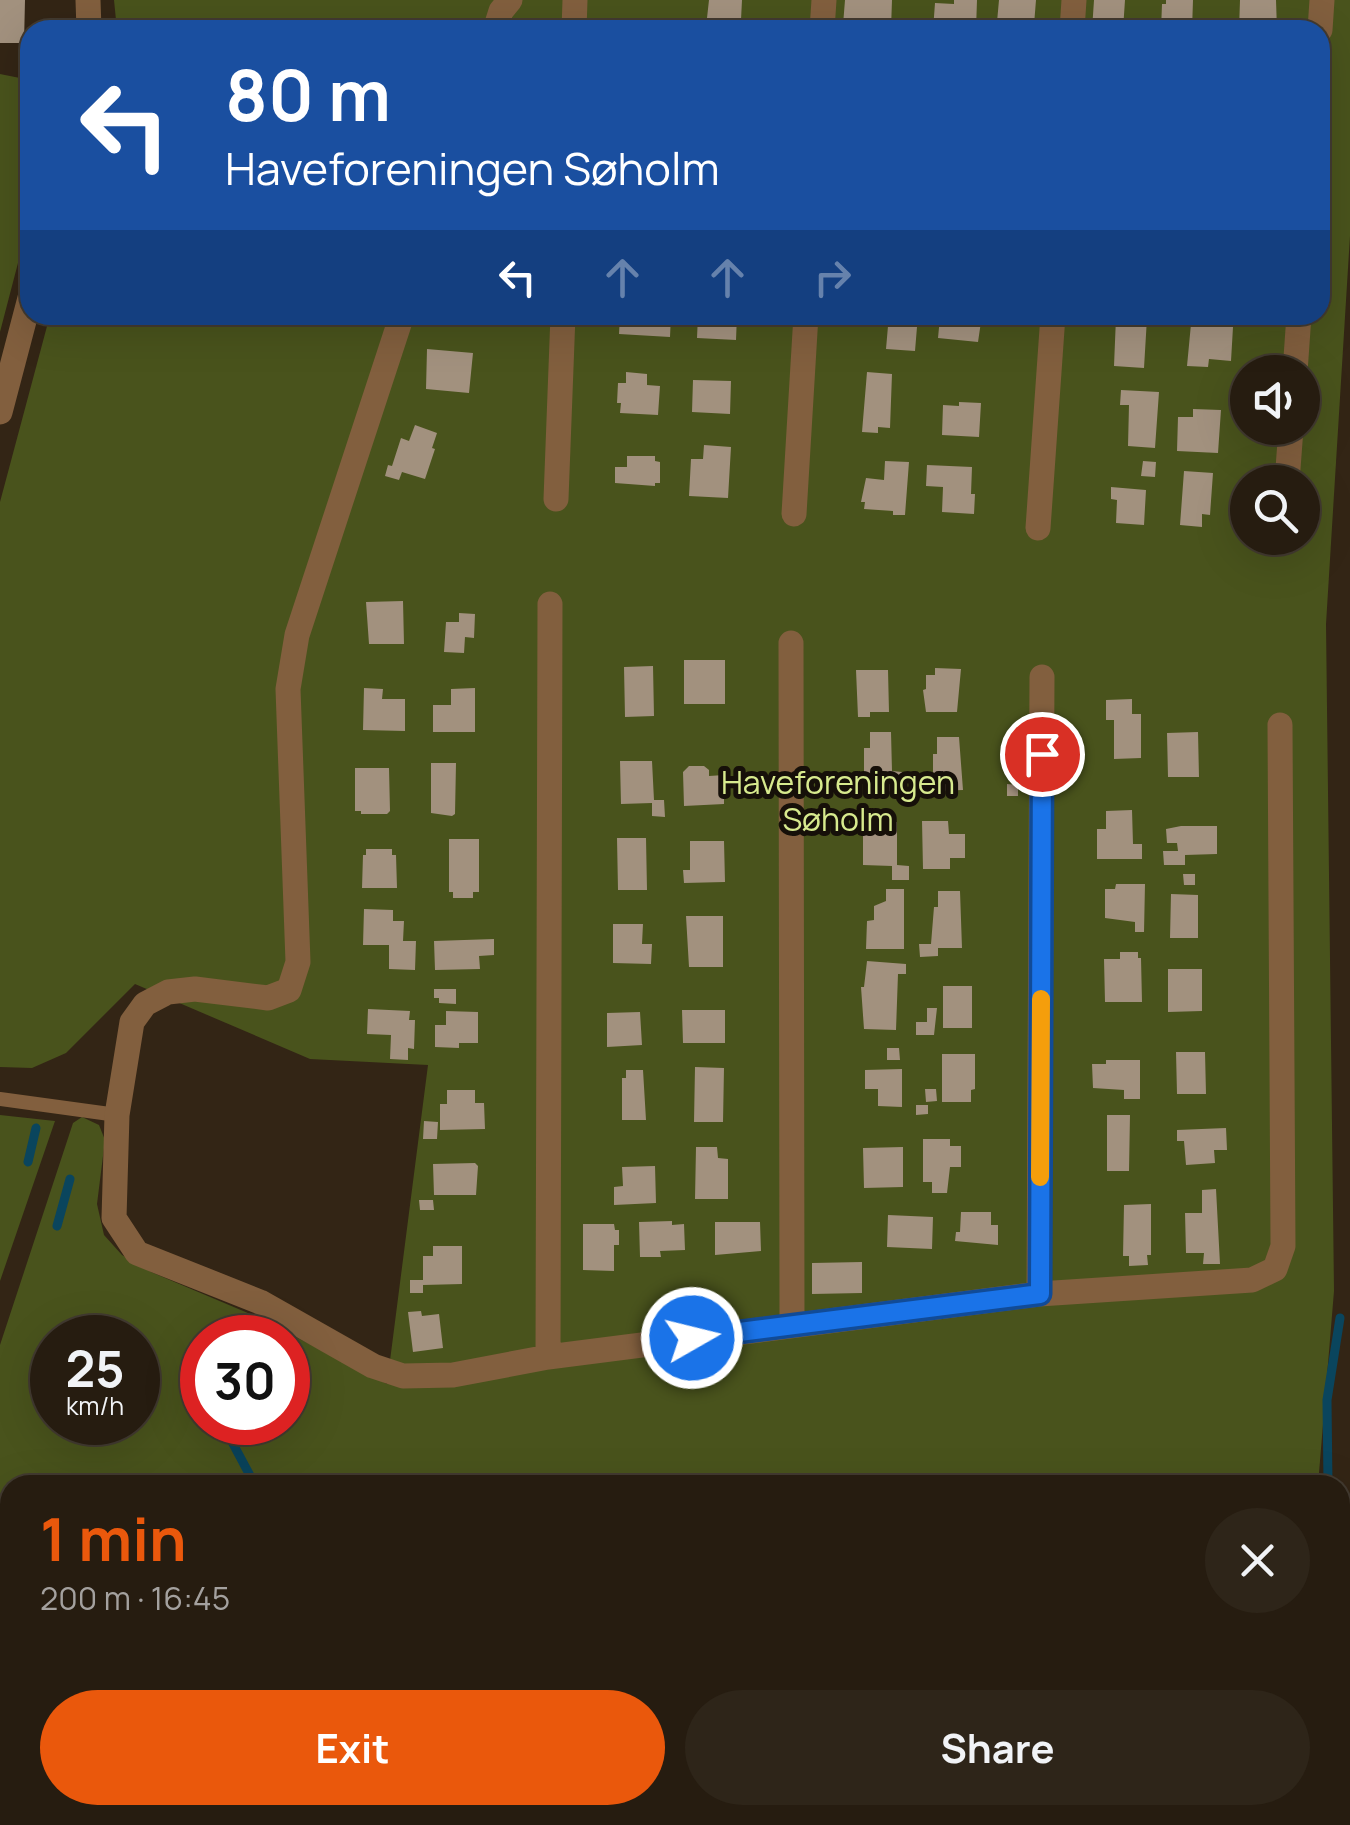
<!DOCTYPE html>
<html lang="en">
<head>
<meta charset="utf-8">
<style>
	:root { --surface:#261c10; --page:#2e2519; --text:#f1f3f6; --muted:#a4a19f; --line:#423a30; --accent:#ea580c }
	body { margin:0; font-family:Manrope,sans-serif; background:var(--page); color:var(--text); height:100vh; display:flex; flex-direction:column; font-size:38px; white-space:nowrap }
	* { box-sizing:border-box; margin:0 }
	p { font-size:32px; color:var(--muted) }
	.icon { flex:none; width:55px; height:55px; fill:none; stroke:currentColor; stroke-width:2; stroke-linecap:round; stroke-linejoin:round }
	.map { position:relative; flex:1; overflow:hidden }
	.side { position:absolute; left:0px; top:1475px; width:1350px; height:350px; display:flex; flex-direction:column; background:var(--surface); border-radius:30px 30px 0 0; box-shadow:0 10px 40px #0002,0 0 0 2px var(--line) }
	.side>* { flex:none }
	.top-card { position:absolute; left:20px; top:20px; width:1310px; height:305px; border-radius:30px; box-shadow:0 10px 40px #0002,0 0 0 2px var(--line); background:#1a4fa0; color:#fff; overflow:hidden }
	.buttons { position:absolute; left:1230px; top:355px; display:grid; gap:20px }
	.buttons a { display:grid; place-items:center; width:90px; height:90px; border-radius:50%; background:var(--surface); box-shadow:0 10px 40px #0002,0 0 0 2px var(--line); font-size:50px }
	.speed { position:absolute; left:30px; top:1315px; display:flex; gap:20px; font-size:50px; font-weight:700; text-align:center }
	.speed>* { display:grid; place-content:center; width:130px; height:130px; border-radius:50%; background:var(--surface); box-shadow:0 10px 40px #0002,0 0 0 2px var(--line); line-height:1 }
	.speed small { font-size:25px; font-weight:400 }
	.speed .limit { border:15px solid #d22; background:#fff; color:#111 }
	.pin { position:absolute; display:grid; place-items:center; width:85px; height:85px; color:#fff; margin:-42px; border:5px solid #fff; border-radius:50%; box-shadow:0 2px 10px #0007 }
	.me { position:absolute; width:110px; margin:-55px; rotate:82deg; stroke-linejoin:round; filter:drop-shadow(0 0 8px #0008) }
	.turn { display:flex; align-items:center; gap:35px; height:210px; padding:0 40px; font-size:45px }
	.turn .icon { width:130px; height:130px; stroke-width:2.5 }
	.turn b { display:block; font-size:70px; line-height:85px }
	.lanes { display:flex; align-items:center; height:95px; padding:0 40px; background:#0003; justify-content:center; gap:50px; direction:ltr }
	.lanes .off { opacity:.35 }
	.round { display:grid; place-items:center; flex:none; width:105px; height:105px; border-radius:52px; background:var(--page) }
	.summary { display:flex; align-items:center; justify-content:space-between; height:170px; padding:0 40px }
	h1 { font-size:60px; font-weight:700; line-height:75px; color:var(--accent) }
	.action { display:flex; gap:20px; margin-top:auto; padding:20px 40px }
	.action a { flex:1; height:115px; border-radius:60px; background:var(--accent); color:#fff; font-size:40px; font-weight:700; line-height:115px; text-align:center }
	.action a+a { background:var(--page); color:var(--text) }
	.map>svg:first-child { display:block }
	.green { fill:#49531c; fill-rule:evenodd }
	.lines { fill:none; stroke-linecap:round; stroke-linejoin:round }
	.stream { stroke:#0a455d; stroke-width:9 }
	.building { fill:#a2917e }
	.service { stroke:#825f3e; stroke-width:14 }
	.minor { stroke:#825f3e; stroke-width:25 }
	.tertiary { stroke:#825f3e; stroke-width:25 }
	.route-casing { stroke:#114b97; stroke-width:25 }
	.route { stroke:#1a73e8; stroke-width:18 }
	.slow { stroke:#f59e0b; stroke-width:18 }
	.labels { text-anchor:middle; stroke-width:10; stroke-linejoin:round; paint-order:stroke }
	.park-label { font-size:32px; fill:#d7ea8e; stroke:#161009 }
</style>
</head>
<body>
<div class="map">
<svg width="1350" height="1825" viewBox="0 0 1350 1825">
	<rect width="100%" height="100%" fill="#332515"/>
	<path class="green" d="M114,0H1350V236L1326,624L1334,1291L1318,1485H10V1662L0,1660V1345L73,1123L82,1117L99,1125L105,1140L97,1204L104,1235L122,1255L151,1272L255,1316L387,1384L428,1065L310,1059L135,984L66,1053L32,1068L0,1067V502L50,315H1320V30H117ZM1248,372H1302V428H1248ZM1248,482H1302V538H1248ZM52,1338H138V1422H52ZM202,1338H288V1422H202Z
		M0,74L30,80V217L0,332Z
		M0,1115L55,1121L0,1281Z
		M1350,1574V1825H1270L1273,1815H1340V1610Z
		M0,1674L10,1677V1815H1252L1250,1825H0Z"/>
	<g class="lines">
		<path class="stream" d="M28,1162L36,1128
			M57,1226L70,1179
			M231,1440L255,1485
			M1328,1485L1327,1400L1340,1318"/>
	</g>
	<path class="building" d="M0,0H25L24,43H0Z
		M709,0H742L741,20L707,18Z
		M845,0H892L891,29L843,25Z
		M954,0H977L976,30H933L935,3L954,4Z
		M999,0H1036L1034,25L997,22Z
		M1094,0H1125L1123,30H1092Z
		M1166,0H1193L1192,30H1161L1162,4H1166Z
		M1240,0H1276L1277,30H1239Z
		M620,315H671L670,337L619,334Z
		M698,315H737L736,340L697,338Z
		M880,315H918L915,351L886,349L888,326L879,325Z
		M948,315H982L978,342L938,338L940,317L948,318Z
		M1116,317L1147,318L1144,368L1114,366Z
		M1191,324L1233,327L1231,361L1209,359L1208,367L1187,366Z
		M427,349L473,353L469,393L426,389Z
		M626,372L647,374V385L660,386L658,415L620,413L621,403H617L618,383H626Z
		M867,372L892,374L890,428L878,427V433L862,432Z
		M693,380L731,381L730,414L692,412Z
		M1121,390L1159,392L1155,448L1128,446L1129,405H1120Z
		M959,402L981,403L979,437L942,435L943,405L959,406Z
		M1193,409L1221,410L1218,453L1177,451L1178,417H1193Z
		M415,425L437,433L432,448L435,449L425,479L402,472L399,480L385,476L388,465L392,466L401,438L409,441Z
		M704,445L731,447L728,498L689,496L691,459H703Z
		M627,456H655V461L660,462V483H655V486L615,483V467H627Z
		M885,461L909,462L905,515H893V511L864,509L865,502H861L866,478L884,480Z
		M1143,461L1156,462L1155,477L1141,476Z
		M927,465L972,467L971,494H975L974,514L942,512L943,487L926,486Z
		M1184,471L1213,473L1210,515L1202,514V527L1180,525Z
		M1111,487L1146,490L1144,525L1116,523L1117,500L1111,499Z
		M403,601L404,644H369L366,602Z
		M459,613L475,614L474,638L465,637L464,653L444,652L446,622H459Z
		M684,660H725V704H684Z
		M653,666L654,716L625,717L624,667Z
		M935,668L961,669L957,712H926L923,690L926,689V675H935Z
		M856,670H888L889,712H870V717H858Z
		M364,688L383,689L382,699H405V731L363,730Z
		M475,688V732H433V705H451V689Z
		M1132,699V714H1141V758L1114,759V720H1106V700Z
		M870,732H891L892,771L902,772V790L864,794V748H870Z
		M1198,732L1199,777H1168L1167,733Z
		M937,737H959L963,790L933,791V754H937Z
		M620,761H652L654,800H664L665,817L652,816V803L621,804Z
		M431,763H456L455,814L452,816L431,813Z
		M689,766H704L709,770V776L724,775V804L684,806L683,772Z
		M355,768H389L390,811L387,814H361V811H355Z
		M1007,784L1018,785V796H1007Z
		M1132,810L1133,844H1142V859H1097V829H1106V811Z
		M863,821L897,822V865L909,866V880H892V866L863,865Z
		M922,821H948L949,834H965V858H950V869H923Z
		M1181,826H1217V854L1185,855V865H1164L1163,851H1178L1177,843H1167L1166,829Z
		M617,838H646L647,890H618Z
		M449,839H479V892H473V898H453V892H449Z
		M690,841H724L725,882L684,883L683,870H690Z
		M366,849H392V855H396L397,888H362L363,855H366Z
		M1183,874H1195V885H1184Z
		M1116,884H1145L1144,932H1135V922L1105,918V889H1115Z
		M886,889H904V949H866L867,921L874,920V906L886,901Z
		M938,891H960L962,948H938V956L920,957L919,944H931L934,907H938Z
		M1171,894L1198,895V938H1170Z
		M364,909L393,910V921H404L403,941H416L415,970L389,969V945H363Z
		M686,916H723V967H689Z
		M613,924H643L642,944H652L651,964L613,963Z
		M494,939V955L479,956L480,969L435,970L434,941Z
		M1120,952H1138V958H1141L1142,1002H1105L1104,959H1120Z
		M867,961L906,964V974H898L896,1030L864,1029L861,987H864Z
		M1168,969H1202V1011L1168,1012Z
		M943,986H972V1028H943Z
		M434,989H456V1004L439,1003V998H434Z
		M927,1008H937L934,1035H916V1022H927Z
		M368,1009L410,1011L409,1020H415L414,1049L408,1048V1060L390,1059L391,1035L367,1034Z
		M682,1010H725V1043H683Z
		M446,1011L478,1012V1043H459V1048L435,1047V1025H446Z
		M640,1012L642,1045L607,1047V1013Z
		M887,1048H899L900,1060H887Z
		M1176,1052H1205L1206,1094H1177Z
		M942,1054H975V1089L971,1090V1102H942Z
		M1106,1060H1140V1099H1124V1090L1093,1088L1092,1064H1106Z
		M695,1067L724,1068L723,1122H694Z
		M902,1069V1107L878,1106V1089H865V1070Z
		M626,1070H643L646,1120H622V1078H626Z
		M925,1089H936L937,1101L926,1102Z
		M447,1090H475V1103H484L485,1129L440,1130V1104H447Z
		M916,1105H928V1114L916,1115Z
		M1107,1115H1130L1129,1171H1107Z
		M424,1121L438,1122L437,1139H423Z
		M1226,1128L1227,1150H1214L1215,1163L1186,1165L1184,1141H1177V1130Z
		M923,1139H950V1146H961V1167H950L947,1193H932V1182H923Z
		M696,1147H717L718,1158L728,1159V1199H695Z
		M903,1147V1187L864,1188L863,1148Z
		M475,1163L478,1166L476,1195H434L433,1164Z
		M655,1166L656,1203L614,1205V1187L623,1186L622,1167Z
		M1216,1189L1220,1264H1203L1204,1253H1186L1185,1213H1202V1190Z
		M419,1200H433L434,1210H420Z
		M1151,1204V1255H1147L1148,1265L1129,1266V1256H1123L1124,1205Z
		M961,1212H991V1225H998V1245L955,1241L956,1232H960Z
		M888,1215L933,1217L932,1249L887,1247Z
		M672,1221V1225L684,1224L685,1250L660,1251L661,1257H640L639,1222Z
		M715,1222H760L761,1251L715,1255Z
		M583,1224H614L615,1230H619V1245H614V1271L583,1270Z
		M433,1246H462V1284L423,1285V1293H410V1280H423V1256H433Z
		M862,1262V1293L812,1294V1263Z
		M421,1311L422,1316L439,1314L443,1348L413,1352L408,1312Z"/>
	<g class="lines">
		<path class="service" d="M0,1099L117,1115
			M0,1667L10,1669
			M548,1815L572,1825"/>
		<path class="minor" d="M495,30L501,11L510,0
			M574,30L575,0
			M822,30L824,0
			M1072,30L1074,0
			M1320,30L1322,0
			M402,315L297,635L288,689L298,962L289,990L268,998L195,989L168,992L145,1004L132,1022L117,1115L114,1218L137,1253L260,1302L373,1366L403,1376L453,1375L548,1357L1039,1294L1252,1280L1275,1269L1283,1246L1280,725
			M1295,372L1299,315
			M1287,482L1291,428
			M556,499L563,315
			M794,514L806,315
			M1038,528L1053,315
			M1284,539V538
			M791,643L792,1324
			M1039,1294L1042,677
			M548,1357L550,604"/>
		<path class="tertiary" d="M88,0L89,30
			M0,412L30,298"/>
	</g>
	<g class="lines">
		<defs>
			<path id="route" d="M692,1338L1040,1294L1042,754"/>
		</defs>
		<use href="#route" class="route-casing"/>
		<use href="#route" class="route"/>
		<path class="slow" d="M1040,1177L1041,999"/>
	</g>
	<g class="labels">
		<g class="park-label">
			<text x="838" y="794">Haveforeningen<tspan x="838" dy="37">Søholm</tspan></text>
		</g>
	</g>
</svg>
<div class="buttons">
<a><svg class="icon" aria-label="sound" viewBox="0 0 24 24"><path d="M4 9h4l5-4v14l-5-4H4zM17 9q2 3 0 6"/></svg></a>
<a><svg class="icon" aria-label="search" viewBox="0 0 24 24"><circle cx="10" cy="10" r="6"/><path d="M15 15l6 6"/></svg></a>
</div>
<div class="speed"><div>25<small>km/h</small></div><div class="limit">30</div></div>
<div class="pin" style="left:1042px;top:754px;background:#d93025"><svg class="icon" aria-label="arrive" viewBox="0 0 24 24"><path d="M6 21V4h12l-3 4 3 4H6"/></svg></div>
<svg class="me" style="left:692px;top:1338px" viewBox="-20 -20 40 40"><circle r="17" fill="#1a73e8" stroke="#fff" stroke-width="3"/><path d="M0-11L8 9 0 5-8 9z" fill="#fff"/></svg>
<div class="top-card">
<div class="turn"><svg class="icon" aria-label="left" viewBox="0 0 24 24"><path d="M17 20v-9H6M10 6l-5 5 5 5"/></svg><div><b>80 m</b>Haveforeningen Søholm</div></div>
<div class="lanes"><svg class="icon" aria-label="left" viewBox="0 0 24 24"><path d="M17 20v-9H6M10 6l-5 5 5 5"/></svg><svg class="icon off" aria-label="ahead" viewBox="0 0 24 24"><path d="M12 20V5M6 11l6-6 6 6"/></svg><svg class="icon off" aria-label="ahead" viewBox="0 0 24 24"><path d="M12 20V5M6 11l6-6 6 6"/></svg><svg class="icon off" aria-label="right" viewBox="0 0 24 24"><path d="M7 20v-9h11M14 6l5 5-5 5"/></svg></div>
</div>
<section class="side">
<div class="summary"><div><h1>1 min</h1><p>200 m · 16:45</p></div><a class="round"><svg class="icon" aria-label="close" viewBox="0 0 24 24"><path d="M6 6l12 12M18 6L6 18"/></svg></a></div>
<div class="action"><a>Exit</a><a>Share</a></div>
</section>
</div>
</body>
</html>
